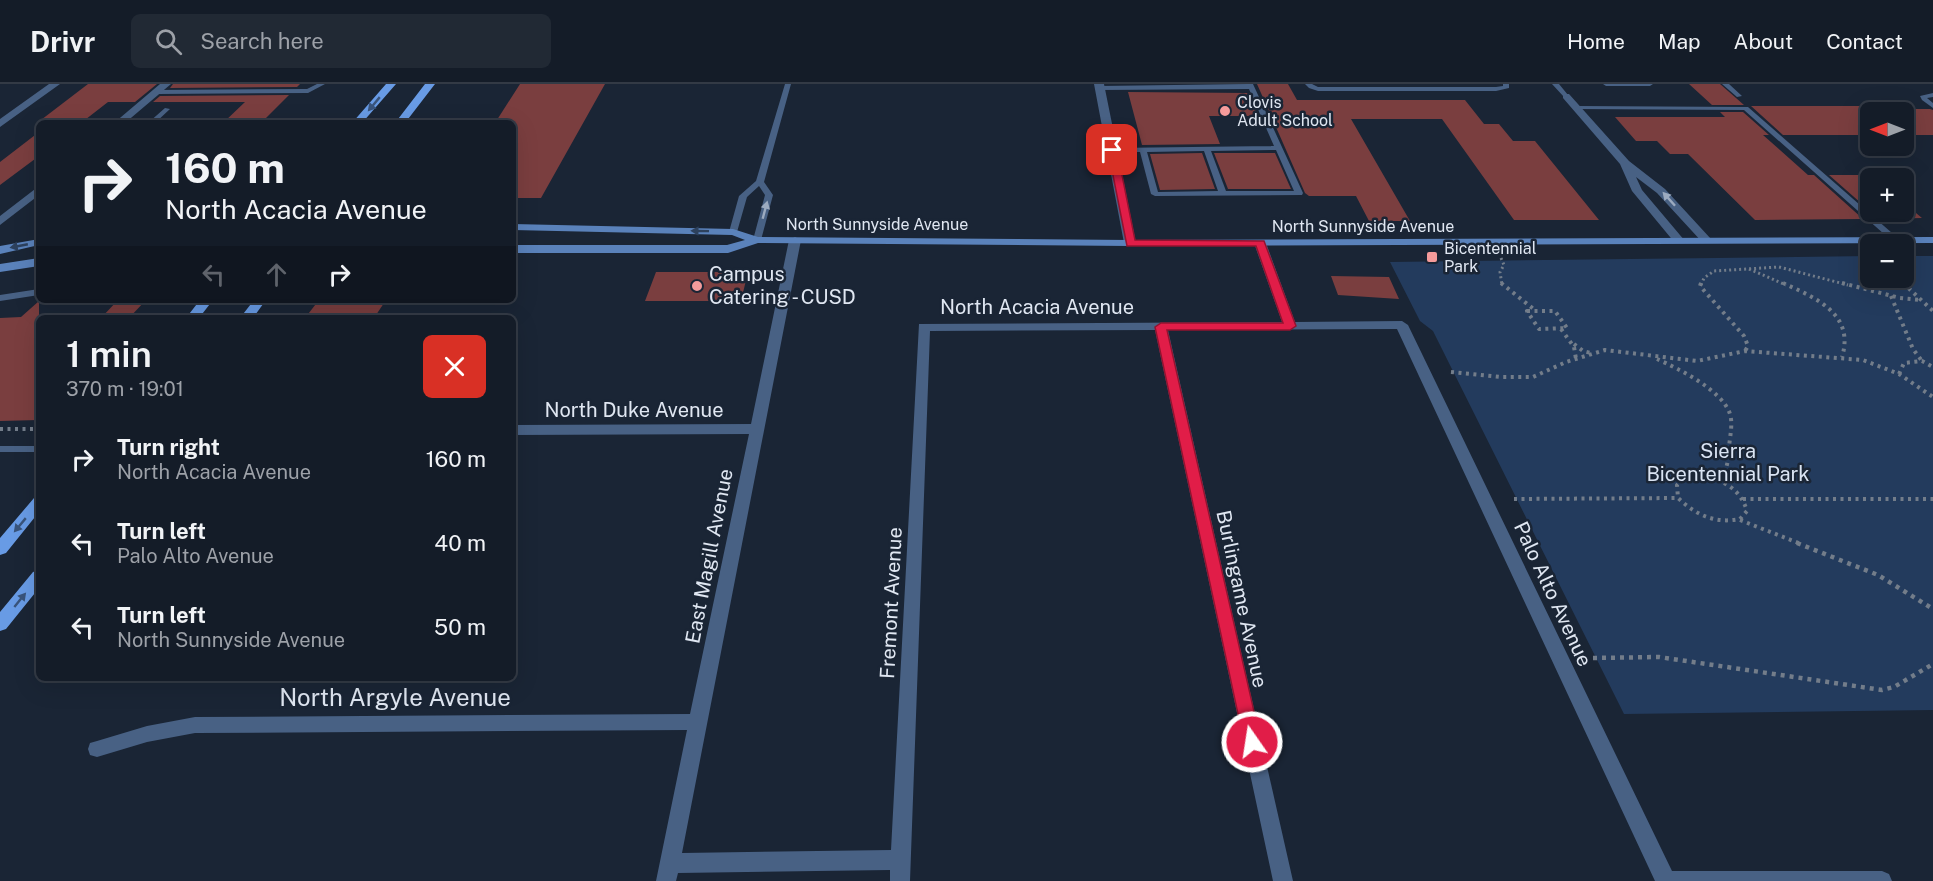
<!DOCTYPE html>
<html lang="en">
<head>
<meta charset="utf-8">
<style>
	:root { --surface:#141c28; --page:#212934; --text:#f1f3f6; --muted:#9da1a8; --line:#333a45 }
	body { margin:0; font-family:"Public Sans",sans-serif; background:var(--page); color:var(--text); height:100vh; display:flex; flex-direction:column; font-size:22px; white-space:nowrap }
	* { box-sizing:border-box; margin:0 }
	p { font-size:20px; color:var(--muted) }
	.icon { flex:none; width:33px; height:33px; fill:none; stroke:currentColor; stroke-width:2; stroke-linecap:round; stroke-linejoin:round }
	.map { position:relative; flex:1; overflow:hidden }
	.panel { position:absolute; left:36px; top:231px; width:480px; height:366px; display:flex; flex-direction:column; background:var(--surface); border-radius:9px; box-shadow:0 6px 24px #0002,0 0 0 2px var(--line) }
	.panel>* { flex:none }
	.hud { position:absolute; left:36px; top:36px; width:480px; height:183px; border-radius:9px; box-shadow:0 6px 24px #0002,0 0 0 2px var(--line); background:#141c28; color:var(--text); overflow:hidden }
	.needle { width:39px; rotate:270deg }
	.fabs { position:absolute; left:1860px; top:18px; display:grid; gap:12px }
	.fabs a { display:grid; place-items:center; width:54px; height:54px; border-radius:9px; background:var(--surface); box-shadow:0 6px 24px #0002,0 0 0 2px var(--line); font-size:30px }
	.pin { position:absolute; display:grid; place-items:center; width:51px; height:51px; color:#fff; margin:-26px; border-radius:12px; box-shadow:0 3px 9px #0006 }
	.me { position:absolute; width:66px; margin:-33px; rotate:347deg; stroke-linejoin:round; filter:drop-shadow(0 0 4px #0008) }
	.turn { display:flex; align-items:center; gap:21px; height:126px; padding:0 30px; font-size:27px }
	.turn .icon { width:78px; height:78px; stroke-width:2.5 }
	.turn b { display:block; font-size:42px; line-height:51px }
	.lanes { display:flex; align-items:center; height:57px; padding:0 30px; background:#0003; justify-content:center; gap:30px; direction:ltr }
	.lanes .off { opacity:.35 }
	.round { display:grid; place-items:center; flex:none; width:63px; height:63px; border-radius:9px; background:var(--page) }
	.summary { display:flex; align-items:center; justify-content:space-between; height:102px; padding:0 30px }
	h1 { font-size:36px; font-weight:600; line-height:45px }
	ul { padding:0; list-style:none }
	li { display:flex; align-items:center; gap:18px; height:84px; padding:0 30px }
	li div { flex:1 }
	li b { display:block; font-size:22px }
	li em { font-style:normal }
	header { display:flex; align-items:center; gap:36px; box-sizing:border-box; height:84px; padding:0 30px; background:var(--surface); border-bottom:2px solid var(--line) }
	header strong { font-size:28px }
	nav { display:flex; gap:33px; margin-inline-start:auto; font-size:21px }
	.search { width:420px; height:54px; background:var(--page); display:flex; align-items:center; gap:15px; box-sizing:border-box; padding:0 21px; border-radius:9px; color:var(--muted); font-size:22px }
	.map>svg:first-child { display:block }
	.green { fill:#233b5d }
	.building { fill:#7a3e3f }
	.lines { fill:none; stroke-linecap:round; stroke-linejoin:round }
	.path-far2 { stroke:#737d8a; stroke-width:3; stroke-dasharray:2 3; stroke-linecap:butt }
	.path-far1 { stroke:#737d8a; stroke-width:4; stroke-dasharray:3 4.5; stroke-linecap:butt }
	.path { stroke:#737d8a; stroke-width:4.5; stroke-dasharray:4 5; stroke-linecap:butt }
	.service { fill:#486184; fill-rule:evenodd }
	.minor { fill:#486184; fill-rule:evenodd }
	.secondary { fill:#5a82bb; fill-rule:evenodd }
	.primary { fill:#689be5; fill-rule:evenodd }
	.oneway { fill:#39547b }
	.oneway2 { fill:#9cabc0 }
	.oneway3 { fill:#2d415d }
	.route { fill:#e11d48; stroke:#92132f; stroke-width:1.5 }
	.poi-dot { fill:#f59b9b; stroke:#1a2535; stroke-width:2 }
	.labels { text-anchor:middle; stroke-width:5; stroke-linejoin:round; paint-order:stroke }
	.far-poi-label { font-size:16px; fill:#e0e7f2; stroke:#1a2535; text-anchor:start }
	.far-street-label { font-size:16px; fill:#e0e7f2; stroke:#1a2535 }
	.poi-label { font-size:20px; fill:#e0e7f2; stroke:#1a2535; text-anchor:start }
	.street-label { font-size:20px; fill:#e0e7f2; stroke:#1a2535 }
	.park-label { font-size:20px; fill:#dae4f3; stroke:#1a2535 }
	.near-street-label { font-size:24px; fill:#e0e7f2; stroke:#1a2535 }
</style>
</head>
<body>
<header>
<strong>Drivr</strong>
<div class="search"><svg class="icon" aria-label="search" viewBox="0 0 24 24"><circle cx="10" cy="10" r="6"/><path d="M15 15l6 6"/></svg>Search here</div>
<nav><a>Home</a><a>Map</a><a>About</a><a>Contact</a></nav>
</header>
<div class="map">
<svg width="1933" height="797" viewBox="0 0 1933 797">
	<rect width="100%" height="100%" fill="#1a2535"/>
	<path class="green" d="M1870,172V194H1904V172H1933V626L1624,630L1433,247L1420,237L1390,178Z"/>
	<path class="building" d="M88,0H157L135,18H108L81,39H37Z
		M173,0H300L297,3L170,4Z
		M520,0H605L541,114H513V39H495Z
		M1257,0H1288L1297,16H1465L1484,40H1499L1513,57H1535L1599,136H1514L1442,35H1351L1410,137H1369L1356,112H1309L1305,109Z
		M1689,0H1720L1744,21H1712Z
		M1128,8L1248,9L1258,32H1209L1220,60L1142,61Z
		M289,11L261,39H223L245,18H153L160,12Z
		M1751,22H1898L1902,25H1930L1933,26V51H1904V28H1870V51H1783Z
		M1720,28H1743L1769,51H1763L1808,91H1814L1863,135L1755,136L1688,70H1670L1657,57H1636L1615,33H1725Z
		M39,48V72L0,101V78Z
		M1202,69L1215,105L1160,106L1150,70Z
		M1214,69H1275L1291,105H1228Z
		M1829,91H1870L1874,94H1870V127Z
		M1904,119L1922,134L1879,135L1871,128H1904Z
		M656,188H748L741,217H645Z
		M1331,192L1389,193L1399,215L1338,211Z
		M118,216H146L129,234H101Z
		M319,216H386L374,234H305Z
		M39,217V336L0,337V234L21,233Z"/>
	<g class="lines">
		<path class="path-far2" d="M1501,174L1504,181L1500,188L1502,201
			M1749,185L1786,201
			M1897,194L1904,201
			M1701,201L1704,194L1714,187L1779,183L1848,201"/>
		<path class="path-far1" d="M1501,199L1536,227
			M1701,199L1700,202L1744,252L1748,262L1745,267
			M1783,199C1816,214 1855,230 1842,273
			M1842,199L1900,214L1921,216
			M1903,199L1933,227
			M1891,212L1913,265L1922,277
			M1527,227H1555L1567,244L1539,245Z
			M1561,245L1574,263L1576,275
			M1574,260L1583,267L1591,269
			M1657,275C1679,285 1722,306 1730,330C1733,340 1730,352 1729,363C1728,376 1728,387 1718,397
			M1451,288L1501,293H1533L1566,278L1605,266L1697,277L1745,267L1863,276L1899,290L1933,313
			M1899,290L1904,279L1922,277L1933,283
			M0,345H39
			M1695,392C1719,393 1740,403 1747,427L1740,435C1715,440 1696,431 1678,414L1677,401L1685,395Z
			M1514,415L1678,414
			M1743,415H1933
			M1740,436L1801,460"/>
		<path class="path" d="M1797,459L1878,491L1933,525
			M1593,574L1659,573L1882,606L1894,603L1933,580"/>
		<path class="service" d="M317,0H325L308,9L157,10L154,8L157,6L307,5Z
			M785,0H791L764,98L773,111L761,156L757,158L753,156L765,111L759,102L747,113L737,148L733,150L729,148L739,112L756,97Z
			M1247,0H1253L1303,109L1302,111L1155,112L1151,110L1140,68H1112L1108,66L1112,64L1274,62L1249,5L1100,6L1097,4L1100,2ZM1276,66L1294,107H1226L1211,67ZM1204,67L1218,107L1158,108L1147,68Z
			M1305,0H1312L1318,3H1496L1503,2V0H1509V4L1496,7H1318L1309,4Z
			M1552,0H1559L1568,11V13H1564Z
			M1603,0H1653L1650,2H1606Z
			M1722,0H1729L1742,12L1737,13Z
			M1933,9V13L1927,14L1933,19V24L1922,16L1920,12Z
			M1577,22L1748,23L1900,156L1899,158H1893L1744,26L1575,25V23Z
			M165,24L170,25L155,39H148Z
			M39,205V211L0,217V211Z
			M0,362H39V368H0Z"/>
		<path class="minor" d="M49,0H60L0,43V35Z
			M160,0H171L125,39H114Z
			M1094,0H1104L1136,159L1130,162L1124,159Z
			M1563,10H1569L1629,77L1665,105L1711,155V159H1703L1657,109L1636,93L1642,106L1685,157L1683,159H1675L1632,107L1620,80L1563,14Z
			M39,102V111L0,141V132Z
			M795,153L801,156L682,769L891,766L919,240L1282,238L1254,159L1260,156L1266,159L1295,238L1402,237L1408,241L1672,787H1882L1889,790L1892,797H1655L1397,245L1168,246L1293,797H1273L1155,246L930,247L910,797H890V786L678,789L676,797H656L687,646L195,649L147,658L97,673L90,671L88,665L90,659L97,657L147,642L195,633L690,630L749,350L513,351V341L751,340L789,156Z"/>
		<path class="secondary" d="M513,140L733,145L758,153L1130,156L1933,153V159L1130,162L758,159L728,169H513V161H727L745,156L732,151L513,146Z
			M39,155V161L0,170V162Z
			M39,174V182L0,188V180Z"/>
		<path class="primary" d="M386,0H396L362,39H352Z
			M425,0H435L405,39H395Z
			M200,216H213L199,234H186Z
			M254,216H266L253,234H240Z
			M39,413V428L6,469L0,471V454L34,414Z
			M39,486V504L6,545L0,547V528L33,488Z"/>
	</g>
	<defs><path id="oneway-solid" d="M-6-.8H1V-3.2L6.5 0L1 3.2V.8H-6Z" transform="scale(1.5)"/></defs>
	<g class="oneway">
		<use href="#oneway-solid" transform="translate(374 20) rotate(130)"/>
		<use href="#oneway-solid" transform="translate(20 441) rotate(130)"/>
		<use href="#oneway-solid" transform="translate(20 516) rotate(-51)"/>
	</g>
	<g class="oneway2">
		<use href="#oneway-solid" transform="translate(1669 115) rotate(-132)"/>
		<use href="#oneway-solid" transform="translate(765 126) rotate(-75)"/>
	</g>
	<g class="oneway3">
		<use href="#oneway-solid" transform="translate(700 147) rotate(-179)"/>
		<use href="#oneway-solid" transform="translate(19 162) rotate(169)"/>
	</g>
	<path class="route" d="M1112,63L1117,66L1135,156L1264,157L1296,242L1290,246H1167L1261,658L1259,664L1252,666L1246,664L1244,658L1155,243L1161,239H1283L1256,162H1127L1108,66Z"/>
	<g class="poi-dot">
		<circle cx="1225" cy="27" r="6"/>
		<rect x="1426" y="167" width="12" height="12" rx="3"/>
		<circle cx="697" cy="202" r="6"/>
	</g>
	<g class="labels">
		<g class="far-poi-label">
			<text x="1237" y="24">Clovis<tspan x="1237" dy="18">Adult School</tspan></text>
			<text x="1444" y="170">Bicentennial<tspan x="1444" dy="18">Park</tspan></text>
		</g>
		<g class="far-street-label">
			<text x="877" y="146">North Sunnyside Avenue</text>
			<text x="1363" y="148">North Sunnyside Avenue</text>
		</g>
		<g class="poi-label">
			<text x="709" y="197">Campus<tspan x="709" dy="23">Catering - CUSD</tspan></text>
		</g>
		<g class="street-label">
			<text x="1037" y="230">North Acacia Avenue</text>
			<text x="634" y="333">North Duke Avenue</text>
			<text transform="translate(709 472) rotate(-79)" y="7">East Magill Avenue</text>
			<text transform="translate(1553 510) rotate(65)" y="7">Palo Alto Avenue</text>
			<text transform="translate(1242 515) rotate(78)" y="7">Burlingame Avenue</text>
			<text transform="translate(891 519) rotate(-87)" y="7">Fremont Avenue</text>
		</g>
		<g class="park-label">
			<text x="1728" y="374">Sierra<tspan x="1728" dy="23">Bicentennial Park</tspan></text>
		</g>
		<g class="near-street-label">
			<text x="395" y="622">North Argyle Avenue</text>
		</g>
	</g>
</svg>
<div class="fabs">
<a><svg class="needle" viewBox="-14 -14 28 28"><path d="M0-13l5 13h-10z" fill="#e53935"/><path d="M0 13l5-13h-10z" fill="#9da1a8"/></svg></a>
<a>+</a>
<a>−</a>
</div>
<div class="pin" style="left:1112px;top:66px;background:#d93025"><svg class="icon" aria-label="arrive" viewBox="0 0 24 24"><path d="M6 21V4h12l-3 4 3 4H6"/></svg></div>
<svg class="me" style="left:1252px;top:658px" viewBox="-20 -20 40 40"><circle r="17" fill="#e11d48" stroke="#fff" stroke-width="3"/><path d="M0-11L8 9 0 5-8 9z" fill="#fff"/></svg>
<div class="hud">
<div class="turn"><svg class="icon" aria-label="right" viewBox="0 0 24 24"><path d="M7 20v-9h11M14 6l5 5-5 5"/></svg><div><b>160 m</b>North Acacia Avenue</div></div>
<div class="lanes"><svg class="icon off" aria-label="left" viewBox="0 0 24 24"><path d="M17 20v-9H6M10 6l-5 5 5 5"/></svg><svg class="icon off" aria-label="ahead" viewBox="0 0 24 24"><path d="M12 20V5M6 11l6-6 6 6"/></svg><svg class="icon" aria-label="right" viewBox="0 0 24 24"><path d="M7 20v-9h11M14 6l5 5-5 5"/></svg></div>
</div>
<section class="panel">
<div class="summary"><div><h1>1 min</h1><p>370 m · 19:01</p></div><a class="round" style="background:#d93025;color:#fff"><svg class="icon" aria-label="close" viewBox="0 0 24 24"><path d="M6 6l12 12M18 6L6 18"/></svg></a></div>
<ul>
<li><svg class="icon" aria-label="right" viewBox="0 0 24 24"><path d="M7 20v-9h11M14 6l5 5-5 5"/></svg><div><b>Turn right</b><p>North Acacia Avenue</p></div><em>160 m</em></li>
<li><svg class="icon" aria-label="left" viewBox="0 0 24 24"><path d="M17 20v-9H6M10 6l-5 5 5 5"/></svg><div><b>Turn left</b><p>Palo Alto Avenue</p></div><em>40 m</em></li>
<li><svg class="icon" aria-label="left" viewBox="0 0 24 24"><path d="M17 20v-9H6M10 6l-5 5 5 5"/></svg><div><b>Turn left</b><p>North Sunnyside Avenue</p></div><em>50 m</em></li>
</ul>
</section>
</div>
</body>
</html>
